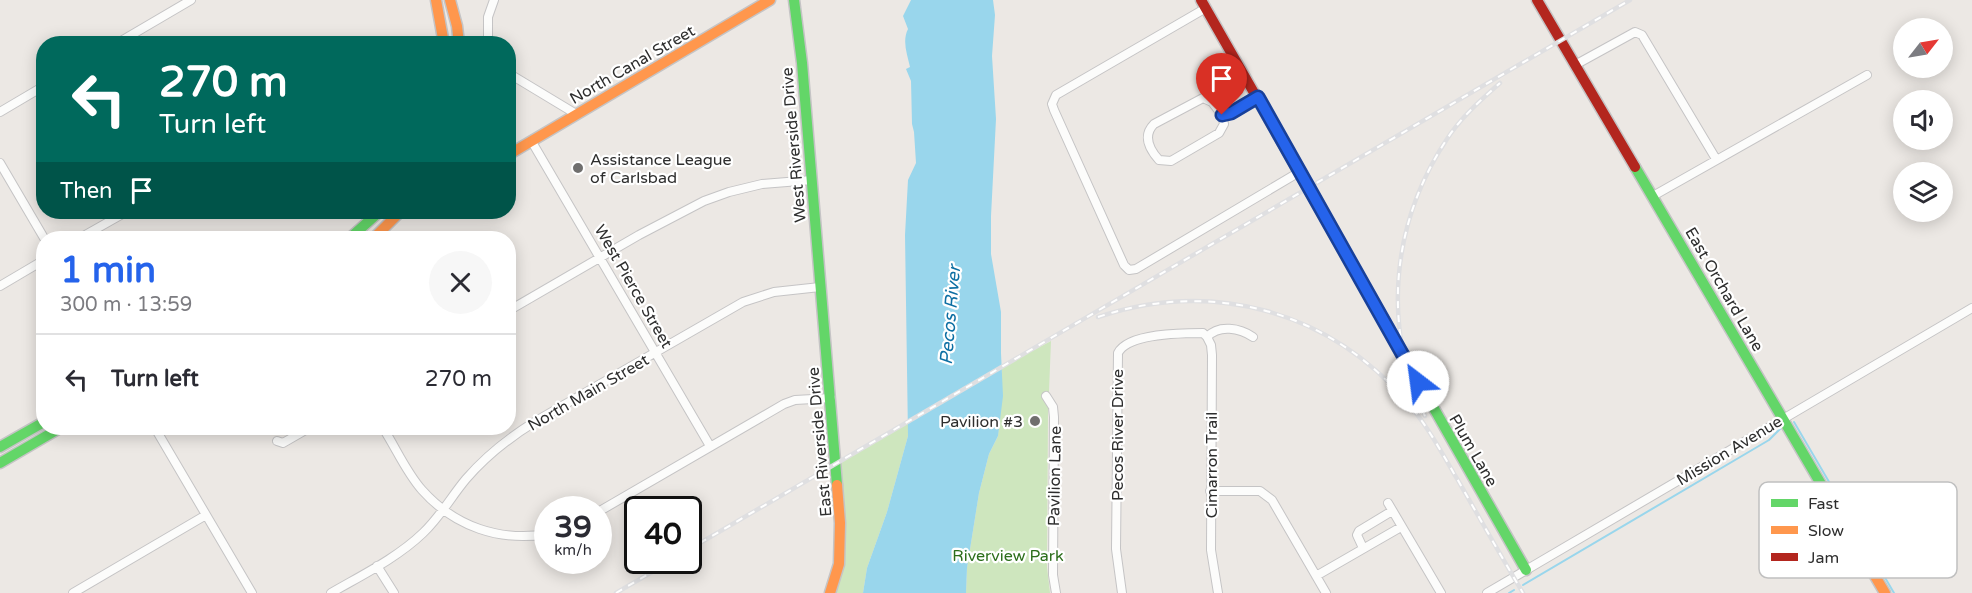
<!DOCTYPE html>
<html lang="en">
<head>
<meta charset="utf-8">
<style>
	:root { --surface:#fff; --page:#f7f7f7; --text:#2b2b33; --muted:#7c7c81; --line:#e1e1e2; --accent:#2563eb }
	body { margin:0; font-family:"Varela Round",sans-serif; background:var(--page); color:var(--text); height:100vh; display:flex; flex-direction:column; font-size:22px; white-space:nowrap }
	* { box-sizing:border-box; margin:0 }
	p { font-size:20px; color:var(--muted) }
	.icon { flex:none; width:33px; height:33px; fill:none; stroke:currentColor; stroke-width:2; stroke-linecap:round; stroke-linejoin:round }
	.map { position:relative; flex:1; overflow:hidden }
	.sheet { position:absolute; left:36px; top:231px; width:480px; height:204px; display:flex; flex-direction:column; background:var(--surface); border-radius:24px; box-shadow:0 3px 15px #0003 }
	.sheet>* { flex:none }
	.top-card { position:absolute; left:36px; top:36px; width:480px; height:183px; border-radius:24px; box-shadow:0 3px 15px #0003; background:#00695c; color:#fff; overflow:hidden }
	.needle { width:39px; rotate:59deg }
	.fabs { position:absolute; left:1893px; top:18px; display:grid; gap:12px }
	.fabs a { display:grid; place-items:center; width:60px; height:60px; border-radius:50%; background:var(--surface); box-shadow:0 3px 15px #0003; font-size:30px }
	.speed { position:absolute; left:534px; top:496px; display:flex; gap:12px; font-size:30px; font-weight:700; text-align:center }
	.speed>* { display:grid; place-content:center; width:78px; height:78px; border-radius:50%; background:var(--surface); box-shadow:0 3px 15px #0003; line-height:1 }
	.speed small { font-size:15px; font-weight:400 }
	.speed .limit { border:3px solid #111; border-radius:9px; background:#fff; color:#111 }
	.pin { position:absolute; display:grid; place-items:center; width:51px; height:51px; color:#fff; margin:-62px -26px; border-radius:50% 50% 50% 0; rotate:-45deg; box-shadow:0 0 6px #0007 }
	.pin .icon { rotate:45deg }
	.me { position:absolute; width:66px; margin:-33px; rotate:330deg; stroke-linejoin:round; filter:drop-shadow(0 0 4px #0008) }
	.turn { display:flex; align-items:center; gap:21px; height:126px; padding:0 24px; font-size:27px }
	.turn .icon { width:78px; height:78px; stroke-width:2.5 }
	.turn b { display:block; font-size:42px; line-height:51px }
	.then { display:flex; align-items:center; height:57px; padding:0 24px; background:#0003; gap:12px; font-size:22px }
	.round { display:grid; place-items:center; flex:none; width:63px; height:63px; border-radius:32px; background:var(--page) }
	.overview { display:flex; align-items:center; justify-content:space-between; height:102px; padding:0 24px }
	h1 { font-size:36px; font-weight:700; line-height:45px; color:var(--accent) }
	ul { padding:0; list-style:none }
	li { display:flex; align-items:center; gap:18px; height:90px; padding:0 24px; border-top:2px solid var(--line) }
	li div { flex:1 }
	li b { display:block; font-size:22px }
	li em { font-style:normal }
	.map>svg:first-child { display:block }
	.green { fill:#cee6be }
	.water { fill:#99d6ec }
	.lines { fill:none; stroke-linecap:round; stroke-linejoin:round }
	.stream { stroke:#99d6ec; stroke-width:2 }
	.street-casing { stroke:#c5c4c5; stroke-width:10 }
	.fast-casing { stroke:#c5c4c5; stroke-width:13 }
	.slow-casing { stroke:#c5c4c5; stroke-width:13 }
	.jam-casing { stroke:#c5c4c5; stroke-width:13 }
	.street { stroke:#fcfcfb; stroke-width:8 }
	.fast { stroke:#63d668; stroke-width:10 }
	.slow { stroke:#ff974d; stroke-width:10 }
	.jam { stroke:#b3261e; stroke-width:10 }
	.rail-casing { stroke:#dfdfe1; stroke-width:4.5 }
	.rail { stroke:#fff; stroke-width:2; stroke-dasharray:7; stroke-linecap:butt }
	.route-casing { stroke:#184099; stroke-width:15 }
	.route { stroke:#2563eb; stroke-width:10 }
	.poi-dot { fill:#706f6e; stroke:#fff; stroke-width:2 }
	.labels { text-anchor:middle; stroke-width:4.5; stroke-linejoin:round; paint-order:stroke }
	.street-label { font-size:16px; fill:#2e2e2e; stroke:#fff }
	.poi-label { font-size:16px; fill:#2e2e2e; stroke:#fff; text-anchor:start }
	.park-label { font-size:16px; fill:#2c6e1b; stroke:#fff }
	.water-label { font-size:18px; font-style:italic; fill:#0d6fa3; stroke:#fff }
	.key { fill:#fff; stroke:#c0c0c0; stroke-width:1.5 }
	.key-label { font-size:16px; fill:#2e2e2e }
</style>
</head>
<body>
<div class="map">
<svg width="1972" height="593" viewBox="0 0 1972 593">
	<rect width="100%" height="100%" fill="#ece8e4"/>
	<path class="green" d="M1051,341L1048,416L1047,567L1050,593H966L967,568L979,493L989,454L998,436L1002,367Z
		M909,421L908,436L887,512L867,568L863,593H830L836,575V464Z"/>
	<path class="water" d="M911,0H993L995,15L992,56L996,119L991,216V254L1001,312V353L1003,396L998,436L989,454L979,493L967,568L966,593H863L867,568L887,512L908,436L905,235L908,180L916,163L914,132L912,124L911,81L906,69L910,67C907,54 902,41 908,29L903,16Z"/>
	<g class="lines">
		<path class="stream" d="M1794,422L1894,593
			M1523,585L1769,440L1780,429
			M1509,593L1514,590"/>
		<defs>
			<path id="street" d="M1206,8L1056,95L1052,104L1054,110L1124,265L1129,270L1136,269L1301,171
				M116,44L191,0
				M433,44H453
				M488,44V17L494,0
				M1575,65L1635,32L1642,35L1716,159
				M508,73L576,114
				M1203,98L1212,102L1222,115L1224,124L1219,133L1171,161L1159,160C1150,150 1142,136 1154,124Z
				M0,112L44,86
				M1222,115L1231,113L1258,97
				M532,142L710,446
				M0,163L44,238
				M1653,196L1867,75
				M80,238L126,212
				M0,286L44,260
				M508,311L639,235L704,201L729,192L762,184L812,180
				M1207,337L1211,345L1212,355L1211,550L1218,593
				M1207,337C1219,324 1240,328 1253,337
				M1046,396L1053,407L1054,417L1053,575L1056,593
				M155,428L252,593
				M383,428C396,448 406,472 422,490C455,527 500,542 548,534
				M277,441L283,443L309,428
				M1210,491H1260L1272,500L1326,593
				M1388,503L1441,593
				M598,512L784,404L795,400L831,398
				M1363,548L1357,535L1359,531L1392,511
				M377,566L394,593
				M1316,576L1401,527
				M73,593L206,515
				M331,593C362,575 397,558 423,533C440,517 451,497 466,479C486,456 510,437 536,421L743,302L774,292L820,287
				M1122,593L1116,549L1118,353C1128,333 1183,333 1203,333L1207,337
				M1487,593L1972,308"/>
			<path id="fast" d="M794,0L802,63L837,485
				M1635,167L1838,513
				M1329,224L1526,570
				M350,238L379,212
				M0,447L44,422
				M0,463L60,428"/>
			<path id="slow" d="M436,0L444,44
				M450,0L457,26L459,44
				M508,155L770,0
				M374,238L400,212
				M1838,513L1885,593
				M830,593L839,564L840,523L837,485"/>
			<path id="jam" d="M1201,0L1329,224
				M1537,0L1635,167"/>
		</defs>
		<use href="#street" class="street-casing"/>
		<use href="#fast" class="fast-casing"/>
		<use href="#slow" class="slow-casing"/>
		<use href="#jam" class="jam-casing"/>
		<use href="#street" class="street"/>
		<use href="#fast" class="fast"/>
		<use href="#slow" class="slow"/>
		<use href="#jam" class="jam"/>
		<defs>
			<path id="rail" d="M1098,317C1212,279 1328,310 1407,402C1428,426 1443,455 1459,482C1480,519 1501,556 1523,593
				M1425,416C1381,326 1392,222 1447,139C1461,117 1481,100 1500,83
				M688,550L1630,0
				M616,593L671,561"/>
		</defs>
		<use href="#rail" class="rail-casing"/>
		<use href="#rail" class="rail"/>
	</g>
	<g class="lines">
		<defs>
			<path id="route" d="M1222,115L1231,113L1258,97L1418,382"/>
		</defs>
		<use href="#route" class="route-casing"/>
		<use href="#route" class="route"/>
	</g>
	<g class="poi-dot">
		<circle cx="578" cy="168" r="6"/>
		<circle cx="1035" cy="421" r="6"/>
	</g>
	<g class="labels">
		<g class="street-label">
			<text transform="translate(632 64) rotate(-30)" y="6">North Canal Street</text>
			<text transform="translate(793 145) rotate(-95)" y="6">West Riverside Drive</text>
			<text transform="translate(634 286) rotate(60)" y="6">West Pierce Street</text>
			<text transform="translate(1725 289) rotate(60)" y="6">East Orchard Lane</text>
			<text transform="translate(588 392) rotate(-30)" y="6">North Main Street</text>
			<text transform="translate(1117 435) rotate(-90)" y="6">Pecos River Drive</text>
			<text transform="translate(819 442) rotate(-95)" y="6">East Riverside Drive</text>
			<text transform="translate(1474 450) rotate(60)" y="6">Plum Lane</text>
			<text transform="translate(1729 450) rotate(-31)" y="6">Mission Avenue</text>
			<text transform="translate(1211 465) rotate(-90)" y="6">Cimarron Trail</text>
			<text transform="translate(1054 476) rotate(-89)" y="6">Pavilion Lane</text>
		</g>
		<g class="poi-label">
			<text x="590" y="165">Assistance League<tspan x="590" dy="18">of Carlsbad</tspan></text>
			<text x="1023" y="427" text-anchor="end">Pavilion #3</text>
		</g>
		<g class="park-label">
			<text x="1008" y="561">Riverview Park</text>
		</g>
		<g class="water-label">
			<text transform="translate(950 315) rotate(-85)" y="6">Pecos River</text>
		</g>
	</g>
	<rect x="1759" y="482" width="198" height="96" rx="9" class="key"/>
	<rect x="1771" y="499" width="27" height="8" fill="#63d668"/>
	<rect x="1771" y="526" width="27" height="8" fill="#ff974d"/>
	<rect x="1771" y="553" width="27" height="8" fill="#b3261e"/>
	<g class="key-label">
		<text x="1808" y="509">Fast</text>
		<text x="1808" y="536">Slow</text>
		<text x="1808" y="563">Jam</text>
	</g>
</svg>
<div class="fabs">
<a><svg class="needle" viewBox="-14 -14 28 28"><path d="M0-13l5 13h-10z" fill="#e53935"/><path d="M0 13l5-13h-10z" fill="#7c7c81"/></svg></a>
<a><svg class="icon" aria-label="sound" viewBox="0 0 24 24"><path d="M4 9h4l5-4v14l-5-4H4zM17 9q2 3 0 6"/></svg></a>
<a><svg class="icon" aria-label="layers" viewBox="0 0 24 24"><path d="M12 4l9 5-9 5-9-5zM3 14l9 5 9-5"/></svg></a>
</div>
<div class="speed"><div>39<small>km/h</small></div><div class="limit">40</div></div>
<div class="pin" style="left:1222px;top:115px;background:#d93025"><svg class="icon" aria-label="arrive" viewBox="0 0 24 24"><path d="M6 21V4h12l-3 4 3 4H6"/></svg></div>
<svg class="me" style="left:1418px;top:382px" viewBox="-20 -20 40 40"><circle r="19" fill="#fff"/><path d="M0-13L10 11 0 6-10 11z" fill="#2563eb"/></svg>
<div class="top-card">
<div class="turn"><svg class="icon" aria-label="left" viewBox="0 0 24 24"><path d="M17 20v-9H6M10 6l-5 5 5 5"/></svg><div><b>270 m</b>Turn left</div></div>
<div class="then">Then<svg class="icon" aria-label="arrive" viewBox="0 0 24 24"><path d="M6 21V4h12l-3 4 3 4H6"/></svg></div>
</div>
<section class="sheet">
<div class="overview"><div><h1>1 min</h1><p>300 m · 13:59</p></div><a class="round"><svg class="icon" aria-label="close" viewBox="0 0 24 24"><path d="M6 6l12 12M18 6L6 18"/></svg></a></div>
<ul>
<li><svg class="icon" aria-label="left" viewBox="0 0 24 24"><path d="M17 20v-9H6M10 6l-5 5 5 5"/></svg><div><b>Turn left</b></div><em>270 m</em></li>
</ul>
</section>
</div>
</body>
</html>
